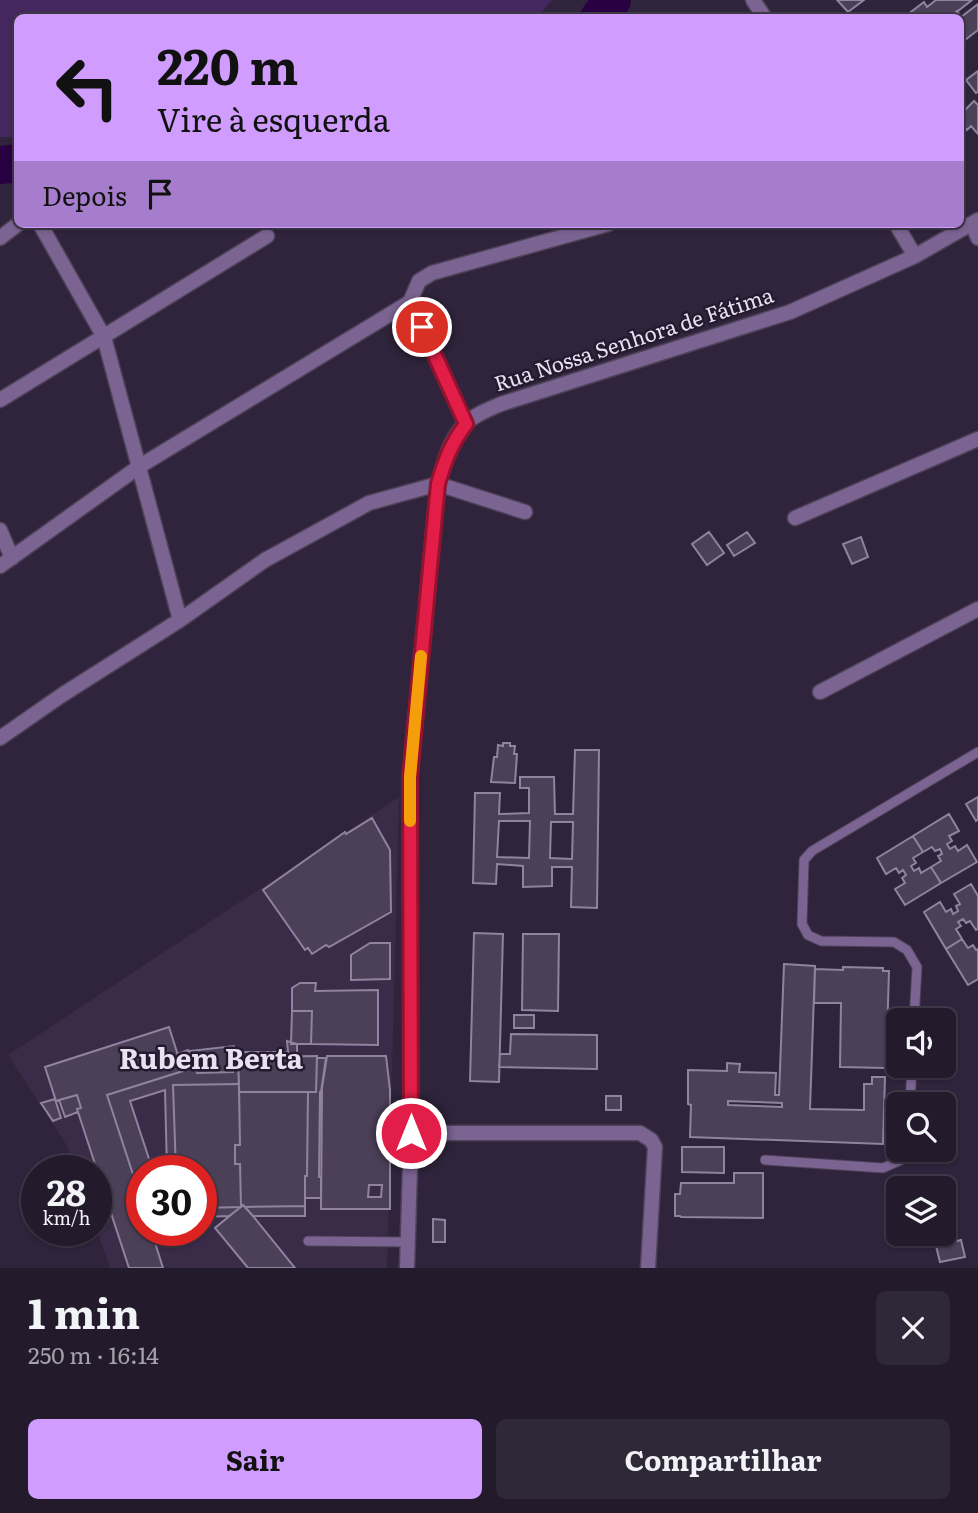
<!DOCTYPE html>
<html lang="pt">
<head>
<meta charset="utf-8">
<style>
	:root { --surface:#231b2c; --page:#2f2838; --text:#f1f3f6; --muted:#a3a1a9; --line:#403948; --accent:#d09dff }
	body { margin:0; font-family:Literata,serif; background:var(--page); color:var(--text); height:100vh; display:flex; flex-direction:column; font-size:26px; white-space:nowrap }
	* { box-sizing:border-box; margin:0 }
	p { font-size:23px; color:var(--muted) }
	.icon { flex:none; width:38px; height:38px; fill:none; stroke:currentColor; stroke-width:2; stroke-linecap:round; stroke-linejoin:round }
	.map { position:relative; height:1268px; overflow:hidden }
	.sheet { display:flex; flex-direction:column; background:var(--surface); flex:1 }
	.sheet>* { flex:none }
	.banner { position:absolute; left:14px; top:14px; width:950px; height:214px; border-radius:10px; box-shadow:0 2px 5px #0004,0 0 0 2px var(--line); background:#d09dff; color:#111; overflow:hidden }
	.tools { position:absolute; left:886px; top:1008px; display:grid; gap:14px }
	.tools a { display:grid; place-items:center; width:70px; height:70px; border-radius:10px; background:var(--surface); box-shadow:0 2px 5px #0004,0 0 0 2px var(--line); font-size:35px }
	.speed { position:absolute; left:21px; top:1155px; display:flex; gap:14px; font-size:35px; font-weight:700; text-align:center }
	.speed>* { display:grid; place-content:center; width:91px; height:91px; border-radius:50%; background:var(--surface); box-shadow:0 2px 5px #0004,0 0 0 2px var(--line); line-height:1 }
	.speed small { font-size:18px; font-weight:400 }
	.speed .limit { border:10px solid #d22; background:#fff; color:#111 }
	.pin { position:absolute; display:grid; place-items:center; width:60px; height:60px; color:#fff; margin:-30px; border:4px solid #fff; border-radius:50%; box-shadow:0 2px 7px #0007 }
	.me { position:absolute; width:77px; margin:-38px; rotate:0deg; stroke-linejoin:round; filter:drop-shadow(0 0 5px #0008) }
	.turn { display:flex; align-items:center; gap:24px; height:147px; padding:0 28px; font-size:32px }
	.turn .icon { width:91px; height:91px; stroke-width:2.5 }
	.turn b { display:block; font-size:49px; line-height:60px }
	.then { display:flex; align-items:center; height:66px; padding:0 28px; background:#0003; gap:14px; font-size:26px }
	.round { display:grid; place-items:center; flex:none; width:74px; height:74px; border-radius:10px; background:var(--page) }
	.headline { display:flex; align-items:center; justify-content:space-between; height:119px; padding:0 28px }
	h1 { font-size:42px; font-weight:700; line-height:52px }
	.primary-button { display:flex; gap:14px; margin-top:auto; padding:14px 28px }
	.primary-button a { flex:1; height:80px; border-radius:10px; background:var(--accent); color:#111; font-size:28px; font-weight:700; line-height:80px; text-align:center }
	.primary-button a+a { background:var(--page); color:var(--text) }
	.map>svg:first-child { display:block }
	.built { fill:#3a2b48; fill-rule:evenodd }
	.green { fill:#44275d }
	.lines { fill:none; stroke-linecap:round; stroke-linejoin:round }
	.river { stroke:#290142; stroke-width:38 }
	.building { fill:#4c4058; stroke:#90839f; stroke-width:2; fill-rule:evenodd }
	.service-casing { stroke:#4d4258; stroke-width:11 }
	.minor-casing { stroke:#4d4258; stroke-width:17 }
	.tertiary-casing { stroke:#4d4258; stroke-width:17 }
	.service { stroke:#7b6392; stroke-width:9 }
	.minor { stroke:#7b6392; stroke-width:14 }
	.tertiary { stroke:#7b6392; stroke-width:14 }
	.route-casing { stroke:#92132f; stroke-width:18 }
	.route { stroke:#e11d48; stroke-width:12 }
	.slow { stroke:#f59e0b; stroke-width:12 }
	.labels { text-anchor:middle; stroke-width:5; stroke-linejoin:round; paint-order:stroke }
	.street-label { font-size:21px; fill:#e8e1f0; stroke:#261a30 }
	.district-label { font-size:28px; font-weight:bold; fill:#e8e1f0; stroke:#261a30 }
</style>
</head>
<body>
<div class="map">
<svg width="978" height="1268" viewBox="0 0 978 1268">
	<rect width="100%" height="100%" fill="#2f243b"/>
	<path class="built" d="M399,797L387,1268H110L96,1229V1171H76L67,1146L8,1055ZM142,1171H201V1230H142Z"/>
	<path class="green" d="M0,0H552L537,18H18L17,137H0Z"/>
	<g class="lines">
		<path class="river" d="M599,18L612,0
			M0,165L18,163"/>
	</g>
	<path class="building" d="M837,0H864L848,12Z
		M936,0H972L949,18H903L924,2L927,7Z
		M978,4V30L961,43V18H949L957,11L961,17Z
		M978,71V92L976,93L966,80Z
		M974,101L978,105V134L971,126L967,130L961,122V105L965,110Z
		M709,532L724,553L707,565L692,544Z
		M747,532L755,543L734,556L727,545Z
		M861,537L868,557L852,564L843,544Z
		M503,743H510V746H515L514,754H517L515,783L491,782L494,757H497L498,745L503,746Z
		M575,750H599L597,908L571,907L572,867H552V886L523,887V866L497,864L496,884L473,883L475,793H500L499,814L529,813V788H520V777H554L555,814H573ZM499,821H530L529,858L497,857ZM551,822H573L572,859L550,858Z
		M978,797V819L976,821L966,804Z
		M949,814L959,831L949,836L952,841L947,844L950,849L955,846L958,851L967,845L977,862L941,883L931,867L941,861L938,856L942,854L940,849L935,851L932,847L923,852L913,836Z
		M372,818L390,850L391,912L329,947L326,945L312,954L308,948L305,950L263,890L345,832L346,834Z
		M913,836L923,852L913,858L916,863L911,866L914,871L919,868L921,873L931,867L941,883L905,905L895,889L905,883L902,878L906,875L903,870L899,873L896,868L886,874L877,858Z
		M971,884L978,896V929L976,930L970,921L966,923L963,919L958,922L961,926L956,929L962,939L946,949L924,912L940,902L946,912L951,909L953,914L958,911L956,906L960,904L954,894Z
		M474,933L503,934L499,1082L470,1081Z
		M523,934H559L558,1011L522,1010Z
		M962,939L968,948L973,945L976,950L978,949V979L968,985L946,949Z
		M370,943H390V979L351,980V955Z
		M784,964L815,966L810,1109L864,1110V1084H872V1077H885L883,1144L690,1137L691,1105L688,1104V1070L727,1071V1063L740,1064L739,1072L776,1073L775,1095H779ZM728,1101L782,1103V1107L728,1105Z
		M843,967L883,968V971H889L886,1068L840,1067L841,1003H814L815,969L843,970Z
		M300,983H316L315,991L378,990V1045L311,1044L312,1011H292V988Z
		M292,1011H312L311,1044H291Z
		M514,1015H534V1028H514Z
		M169,1027L183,1071L107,1095L142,1202V1230H151L163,1268H129L77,1109L81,1108L77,1095L56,1101L45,1067Z
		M511,1034L597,1035V1069L499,1067L500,1054H510Z
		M287,1041L297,1044V1056L238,1057L239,1084L173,1085L176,1171H167L165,1090L130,1101L153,1171H142V1202L107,1095L183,1071L177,1054L188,1050L197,1073L233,1072V1052H288Z
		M234,1046L233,1072L197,1073L189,1051Z
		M317,1056L316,1092H239L238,1057Z
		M327,1056H386L390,1090V1209H321L322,1088Z
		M317,1058H326L321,1092H320L319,1177H321V1198H305V1176H307L308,1092H316Z
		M239,1084L240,1145H235V1164H240L241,1207L201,1208V1171H176L173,1085Z
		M239,1092H308L307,1176H305V1206L245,1207L243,1205L241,1207L240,1164H235V1145H240Z
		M77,1095L81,1108L77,1109L78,1112L65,1117L59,1100Z
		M606,1096H621V1110H606Z
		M55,1099L61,1118L53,1121L41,1103Z
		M682,1147H724V1173L682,1172Z
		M734,1173H763V1218L681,1217L680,1216H675V1194H680L681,1183H734Z
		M369,1185H382L381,1197H368Z
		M243,1205L253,1216L295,1268H248L215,1228Z
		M305,1206V1216H253L245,1207Z
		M241,1207L229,1216L201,1217V1208Z
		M433,1219L445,1220V1242H433Z
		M961,1240L965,1257L940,1262L936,1246Z"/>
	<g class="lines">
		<defs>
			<path id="service" d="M914,1020L917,967L907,950L894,942L821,941L808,935L802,924L804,860L812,851L978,752
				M910,1104L912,1066
				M765,1160L883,1168L901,1160L906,1150
				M308,1241L408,1242"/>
			<path id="minor" d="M753,0L765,18
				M40,224L104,337L180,620
				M896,224L915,256
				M972,224L978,238
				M0,238L18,224
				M410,302L419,281L432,273L608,224
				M0,400L267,236
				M795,518L978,439
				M0,530L12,558
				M0,566L140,466L410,302L466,424
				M820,692L978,609
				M0,738L62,695L180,620L265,560L369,503L438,484L525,512
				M411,1133L410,777L438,484C444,463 450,438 466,423C476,414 489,409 501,404L790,312L915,256L978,220"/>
			<path id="tertiary" d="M407,1268L411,1133H640L651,1140L655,1147L648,1268"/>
		</defs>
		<use href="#service" class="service-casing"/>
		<use href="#minor" class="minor-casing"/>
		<use href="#tertiary" class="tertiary-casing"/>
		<use href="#service" class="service"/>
		<use href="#minor" class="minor"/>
		<use href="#tertiary" class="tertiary"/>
	</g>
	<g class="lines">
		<defs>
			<path id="route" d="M411,1133L410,777L438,484C445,460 451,444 466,424L422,327"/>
		</defs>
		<use href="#route" class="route-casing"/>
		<use href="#route" class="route"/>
		<path class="slow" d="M410,821V777L421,656"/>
	</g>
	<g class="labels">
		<g class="street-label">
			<text transform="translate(634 340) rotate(-18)" y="7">Rua Nossa Senhora de Fátima</text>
		</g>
		<g class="district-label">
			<text x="211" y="1069">Rubem Berta</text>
		</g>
	</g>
</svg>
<div class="tools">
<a><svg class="icon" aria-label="sound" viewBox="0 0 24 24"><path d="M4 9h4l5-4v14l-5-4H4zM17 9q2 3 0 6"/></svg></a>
<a><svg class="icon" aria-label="search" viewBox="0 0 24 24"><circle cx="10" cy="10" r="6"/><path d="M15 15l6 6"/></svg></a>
<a><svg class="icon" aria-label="layers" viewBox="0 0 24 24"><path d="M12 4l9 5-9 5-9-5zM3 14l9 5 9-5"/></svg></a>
</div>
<div class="speed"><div>28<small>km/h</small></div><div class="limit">30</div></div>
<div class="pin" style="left:422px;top:327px;background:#d93025"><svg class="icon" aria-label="arrive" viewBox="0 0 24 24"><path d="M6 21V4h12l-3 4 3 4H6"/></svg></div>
<svg class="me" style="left:411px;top:1133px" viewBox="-20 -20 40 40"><circle r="17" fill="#e11d48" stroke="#fff" stroke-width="3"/><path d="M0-11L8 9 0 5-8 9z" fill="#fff"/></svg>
<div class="banner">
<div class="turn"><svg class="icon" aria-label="left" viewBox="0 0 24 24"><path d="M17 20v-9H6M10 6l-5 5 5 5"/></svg><div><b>220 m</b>Vire à esquerda</div></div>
<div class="then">Depois<svg class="icon" aria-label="arrive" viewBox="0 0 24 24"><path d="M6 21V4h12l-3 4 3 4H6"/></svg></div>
</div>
</div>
<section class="sheet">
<div class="headline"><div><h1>1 min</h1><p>250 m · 16:14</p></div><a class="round"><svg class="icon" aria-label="close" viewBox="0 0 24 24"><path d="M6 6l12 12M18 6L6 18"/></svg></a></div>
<div class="primary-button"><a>Sair</a><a>Compartilhar</a></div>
</section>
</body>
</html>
